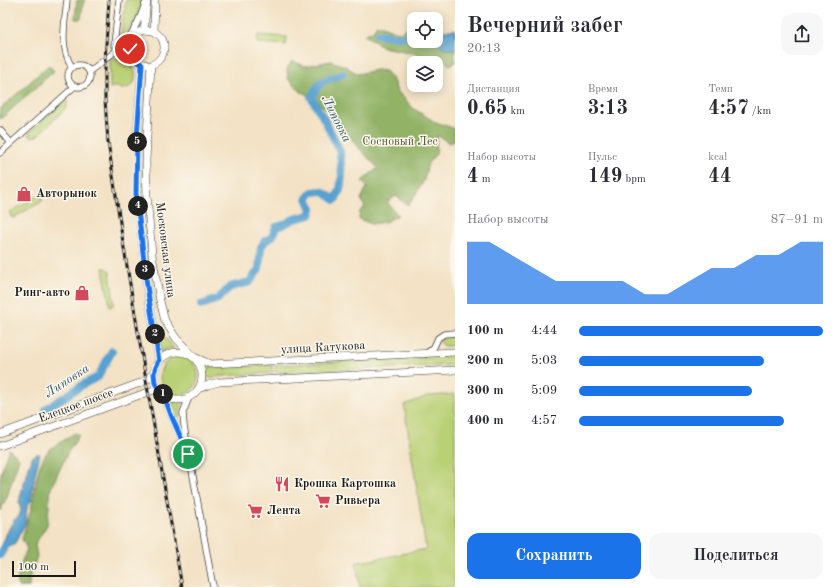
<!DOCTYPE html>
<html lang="ru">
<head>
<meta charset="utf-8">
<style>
	body { margin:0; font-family:"Old Standard TT",serif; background:#f7f7f7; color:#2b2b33; height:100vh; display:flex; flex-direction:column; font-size:15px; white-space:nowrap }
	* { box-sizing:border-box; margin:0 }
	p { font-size:13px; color:#7c7c81 }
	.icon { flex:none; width:22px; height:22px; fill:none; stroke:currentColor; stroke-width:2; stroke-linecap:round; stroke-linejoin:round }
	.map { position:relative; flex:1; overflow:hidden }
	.panel { display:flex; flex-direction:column; background:#fff; width:380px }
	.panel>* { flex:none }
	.controls { position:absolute; left:407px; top:12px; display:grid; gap:8px }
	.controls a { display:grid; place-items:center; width:36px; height:36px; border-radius:8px; background:#fff; box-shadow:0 2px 10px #0003; font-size:20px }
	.scale { position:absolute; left:12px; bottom:10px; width:64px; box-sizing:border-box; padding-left:4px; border:2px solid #1c1c1c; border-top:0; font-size:11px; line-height:14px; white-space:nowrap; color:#1c1c1c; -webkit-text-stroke:3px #fbf7ec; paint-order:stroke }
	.pin { position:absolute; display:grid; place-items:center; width:34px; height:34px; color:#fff; margin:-17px; border:2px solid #fff; border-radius:50%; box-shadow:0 1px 4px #0007 }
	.km { position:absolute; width:20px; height:20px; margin:-10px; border-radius:50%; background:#222; color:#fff; font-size:11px; line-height:20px; text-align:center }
	.round { display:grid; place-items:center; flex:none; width:42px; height:42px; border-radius:12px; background:#f7f7f7 }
	.headline { display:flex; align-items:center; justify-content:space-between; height:68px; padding:0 12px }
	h1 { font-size:22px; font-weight:700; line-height:30px }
	.metrics { display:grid; grid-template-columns:repeat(3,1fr); gap:6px; height:68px; padding:4px 12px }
	.metrics div { display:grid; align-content:center }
	.metrics b { font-size:20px; font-weight:700 }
	.metrics small { font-size:11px; font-weight:400 }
	.metrics p { font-size:11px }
	.chart { height:112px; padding:8px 12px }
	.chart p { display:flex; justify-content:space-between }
	.chart svg { width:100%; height:72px; margin-top:4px; fill:#1a73e8; opacity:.7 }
	.button { display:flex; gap:8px; margin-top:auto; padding:8px 12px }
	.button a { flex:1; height:46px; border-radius:12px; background:#1a73e8; color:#fff; font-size:16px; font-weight:700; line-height:46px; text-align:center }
	.button a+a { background:#f7f7f7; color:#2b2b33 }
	ul { padding:0 12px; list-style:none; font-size:13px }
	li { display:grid; grid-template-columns:64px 48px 1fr; align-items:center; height:30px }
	li i { height:10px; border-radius:5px; background:#1a73e8 }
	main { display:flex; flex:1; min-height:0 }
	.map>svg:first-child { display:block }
	.green { fill:#b9d075; stroke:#6a7648 }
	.forest { fill:#92b266; stroke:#576741 }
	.water { fill:#59a1d0; stroke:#3a5e76 }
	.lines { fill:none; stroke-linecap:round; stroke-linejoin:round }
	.river { stroke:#59a1d0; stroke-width:8 }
	.minor-casing { stroke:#3c3a35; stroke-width:7 }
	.major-casing { stroke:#3c3a35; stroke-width:8 }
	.minor { stroke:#fff; stroke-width:5.5 }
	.major { stroke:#fff; stroke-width:7 }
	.rail-casing { stroke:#1c1c1c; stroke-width:3 }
	.rail { stroke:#fbf7ec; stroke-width:1.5; stroke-dasharray:4.5; stroke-linecap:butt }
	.route-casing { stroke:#fff; stroke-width:8 }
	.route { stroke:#1a73e8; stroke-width:5 }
	.labels { text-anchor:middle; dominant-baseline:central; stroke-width:3; stroke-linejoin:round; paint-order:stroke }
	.park-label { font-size:12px; fill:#535b3b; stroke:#fbf7ec }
	.poi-label { font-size:12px; font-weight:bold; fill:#1c1c1c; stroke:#fbf7ec; text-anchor:start }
	.street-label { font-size:12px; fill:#1c1c1c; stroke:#fbf7ec }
	.water-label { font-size:13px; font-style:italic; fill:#37586d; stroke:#fbf7ec }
</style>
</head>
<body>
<main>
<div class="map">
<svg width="455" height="587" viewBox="0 0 455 587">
	<rect width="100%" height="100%" fill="#fbf7ec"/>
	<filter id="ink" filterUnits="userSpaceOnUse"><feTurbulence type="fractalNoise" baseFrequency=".025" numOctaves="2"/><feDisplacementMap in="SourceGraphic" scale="8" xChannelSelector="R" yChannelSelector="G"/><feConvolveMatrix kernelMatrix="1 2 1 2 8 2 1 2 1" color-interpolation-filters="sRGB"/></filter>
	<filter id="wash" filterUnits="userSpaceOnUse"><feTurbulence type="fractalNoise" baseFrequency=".012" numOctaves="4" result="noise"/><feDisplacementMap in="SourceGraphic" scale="16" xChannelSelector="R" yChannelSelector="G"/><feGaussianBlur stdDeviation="0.9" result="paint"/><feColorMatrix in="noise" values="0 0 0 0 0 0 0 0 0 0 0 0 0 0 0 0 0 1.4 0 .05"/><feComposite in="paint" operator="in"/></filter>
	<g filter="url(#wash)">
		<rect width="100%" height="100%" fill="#f3e2c5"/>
		<path class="green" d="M126 0H142C138 15 132 28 120 38Z
			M258 35 287 37 286 45 257 43Z
			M116 58C128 59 139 69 134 82 133 84 132 85 130 87 127 88 124 89 121 89L119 87H112L110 88V59Z
			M64 101 67 102V107L37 136 33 137 29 136V133Z
			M38 196 41 197 43 200 41 202 13 218 11 217 10 214V212Z
			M103 268C107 267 108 269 110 272L114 303 113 305 110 307Z
			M155 317 162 334 174 348 168 349 161 352Z
			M455 335V346H444L442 345 440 341 443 336Z
			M455 356V365L276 373 275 365Z
			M160 376a19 19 0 1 1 38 0a19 19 0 1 1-38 0Z
			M272 365 273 373 222 376 209 378 206 377 205 368 208 366 217 367Z
			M455 394V587H360L356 563 426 549 404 405 428 396Z
			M172 401H183C182 403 181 405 181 407 179 412 181 417 176 420L174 416Z"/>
		<path class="forest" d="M77 0H85L83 4 81 19H75Z
			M377 24 395 31 401 32 409 26 414 27V41H434L447 49H455V63L449 65 444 59 425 60 414 53 383 47 373 40 364 35 374 30Z
			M292 61 305 66 331 61 345 66 358 74 376 70 386 71 392 78 397 91 414 109 435 122 453 128 455 130V141L449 143 437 135 436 154 428 163 424 180 417 192 408 205 396 196 387 202 398 215 385 222 371 224 359 219 360 211 365 207 361 199 367 187 362 181 378 168 359 148 332 114 311 97 300 91 288 79 287 69Z
			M49 65 54 71 2 118 0 119V109Z
			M75 433 79 435 67 454 51 488 47 525 35 544 37 557 30 575 29 587H18C16 573 22 561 27 549L22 539C25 529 28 519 31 509 36 490 35 466 49 450Z
			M9 449 19 458 7 497 0 511V478L4 462Z"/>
		<path class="water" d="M455 29V49H447L434 42 436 41V35L439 32Z
			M37 454H40L35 474 31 501 27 507 26 521 24 526 15 543 12 545 3 548 2 545 6 535 13 521 19 516 21 511 19 502 24 481 27 476V472L29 469 28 466 31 462 32 457Z"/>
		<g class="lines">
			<path class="river" d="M378 34 399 37 414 34
				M201 305 218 299 230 287 250 282 259 269 261 247 265 241 272 237 276 227 283 225 294 219 310 215 312 209 307 198 312 192 322 191 335 200 340 190 342 176 340 151 324 119 311 97 321 82 343 74
				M46 409 84 384 98 377 112 351
				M0 555 9 540"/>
		</g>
	</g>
	<g filter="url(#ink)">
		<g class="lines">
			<g class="minor-casing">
				<path id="minor" d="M67 0C65 22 59 47 72 67
					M116 50 114 45 119 0
					M116 50 132 56
					M68 76a11 11 0 1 1 22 0a11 11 0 1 1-22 0Z
					M90 71C102 61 118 52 128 38 136 28 141 16 145 4
					M0 130 11 143
					M0 153 75 86
					M426 354 434 347 438 338 444 334 455 333
					M164 396 171 415 185 446
					M189 397 183 413 184 426 213 587"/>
			</g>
			<g class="major-casing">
				<path id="major" d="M144 30 147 0
					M154 31 155 0
					M142 64 137 138V193L147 286 159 361
					M145 64C125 63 127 33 144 30 147 30 151 31 154 31
					M151 65 147 136 146 162 147 196 152 255 160 301 165 321 176 338 194 357 210 364 455 352
					M151 65C162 61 168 48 161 37 159 35 156 33 154 31
					M154 376a24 24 0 1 1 48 0a24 24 0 1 1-48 0Z
					M198 389 208 385 219 382 455 370
					M0 434 140 383 146 380 154 373
					M0 446 148 392 154 390 160 391"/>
			</g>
			<use href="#minor" class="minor"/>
			<use href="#major" class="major"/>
			<g class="rail-casing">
				<path id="rail" d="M109 0 105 59V100L108 142 122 236 146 380 182 587"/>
			</g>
			<use href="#rail" class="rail"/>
		</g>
	</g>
	<g class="lines" filter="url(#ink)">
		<g class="route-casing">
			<path id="route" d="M130 49C132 57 134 61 142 64L137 138 136 193 147 286 159 361 156 367 154 373 155 383 158 388 164 396 171 415 188 454"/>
		</g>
		<use href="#route" class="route"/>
	</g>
	<defs>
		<g id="shop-bare" transform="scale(1.2)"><path d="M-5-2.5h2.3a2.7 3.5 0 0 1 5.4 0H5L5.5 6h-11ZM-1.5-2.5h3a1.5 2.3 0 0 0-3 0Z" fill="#d1495b" stroke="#fbf7ec" stroke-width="2.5" paint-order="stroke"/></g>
		<g id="restaurant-bare" transform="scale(1.2)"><path d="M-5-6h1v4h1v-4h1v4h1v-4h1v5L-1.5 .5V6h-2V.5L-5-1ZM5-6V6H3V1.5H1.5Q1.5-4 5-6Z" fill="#d1495b" stroke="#fbf7ec" stroke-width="2.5" paint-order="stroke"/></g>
		<g id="supermarket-bare" transform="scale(1.2)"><path d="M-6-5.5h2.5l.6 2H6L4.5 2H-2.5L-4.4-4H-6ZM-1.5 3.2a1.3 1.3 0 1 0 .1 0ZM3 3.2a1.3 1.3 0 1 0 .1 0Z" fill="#d1495b" stroke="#fbf7ec" stroke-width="2.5" paint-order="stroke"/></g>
	</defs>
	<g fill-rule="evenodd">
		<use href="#shop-bare" x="24" y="194"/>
		<use href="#shop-bare" x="82" y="293"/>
		<use href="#restaurant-bare" x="282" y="484"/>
		<use href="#supermarket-bare" x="323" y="501"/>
		<use href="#supermarket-bare" x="255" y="511"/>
	</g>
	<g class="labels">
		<g class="park-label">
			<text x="400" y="142">Сосновый Лес</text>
		</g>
		<g class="poi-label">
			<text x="36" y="194">Авторынок</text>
			<text x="70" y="293" text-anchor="end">Ринг-авто</text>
			<text x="294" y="484">Крошка Картошка</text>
			<text x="335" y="501">Ривьера</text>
			<text x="267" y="511">Лента</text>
		</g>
		<g class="street-label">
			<text transform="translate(165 250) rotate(83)">Московская улица</text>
			<text transform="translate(323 348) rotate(-3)">улица Катукова</text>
			<text transform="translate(76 406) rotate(-20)">Елецкое шоссе</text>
		</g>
		<g class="water-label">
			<text transform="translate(336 119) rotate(63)">Липовка</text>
			<text transform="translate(67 381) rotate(-33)">Липовка</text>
		</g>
	</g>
</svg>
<div class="controls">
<a><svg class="icon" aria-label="locate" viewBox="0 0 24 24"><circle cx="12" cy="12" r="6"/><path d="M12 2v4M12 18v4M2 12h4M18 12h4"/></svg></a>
<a><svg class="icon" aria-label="layers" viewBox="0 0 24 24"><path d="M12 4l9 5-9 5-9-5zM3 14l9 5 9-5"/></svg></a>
</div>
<div class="scale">100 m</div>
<div class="pin" style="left:188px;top:454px;background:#1e9e55"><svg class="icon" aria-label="arrive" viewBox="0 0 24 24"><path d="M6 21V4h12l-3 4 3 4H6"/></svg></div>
<div class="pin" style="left:130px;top:49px;background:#d93025"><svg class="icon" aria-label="check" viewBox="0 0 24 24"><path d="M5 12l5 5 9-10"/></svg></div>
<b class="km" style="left:163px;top:394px">1</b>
<b class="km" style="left:155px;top:334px">2</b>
<b class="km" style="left:145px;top:270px">3</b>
<b class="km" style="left:138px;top:206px">4</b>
<b class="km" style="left:137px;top:142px">5</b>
</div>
<section class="panel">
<div class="headline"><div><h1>Вечерний забег</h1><p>20:13</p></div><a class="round"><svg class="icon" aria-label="share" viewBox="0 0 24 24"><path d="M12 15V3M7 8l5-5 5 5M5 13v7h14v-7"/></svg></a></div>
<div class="metrics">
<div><p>Дистанция</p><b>0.65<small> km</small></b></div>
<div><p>Время</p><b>3:13</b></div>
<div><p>Темп</p><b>4:57<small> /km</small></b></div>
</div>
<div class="metrics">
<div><p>Набор высоты</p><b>4<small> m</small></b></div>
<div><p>Пульс</p><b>149<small> bpm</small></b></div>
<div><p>kcal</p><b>44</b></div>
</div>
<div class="chart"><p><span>Набор высоты</span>87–91 m</p>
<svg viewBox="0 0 160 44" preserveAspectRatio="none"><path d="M0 44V6L10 6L20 14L30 22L40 30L50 30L60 30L70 30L80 38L90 38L100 30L110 22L120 22L130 14L140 14L150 6L160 6V44z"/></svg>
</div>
<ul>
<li><b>100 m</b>4:44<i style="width:100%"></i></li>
<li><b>200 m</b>5:03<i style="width:76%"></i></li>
<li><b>300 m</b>5:09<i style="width:71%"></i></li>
<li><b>400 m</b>4:57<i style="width:84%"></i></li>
</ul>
<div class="button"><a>Сохранить</a><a>Поделиться</a></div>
</section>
</main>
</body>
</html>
